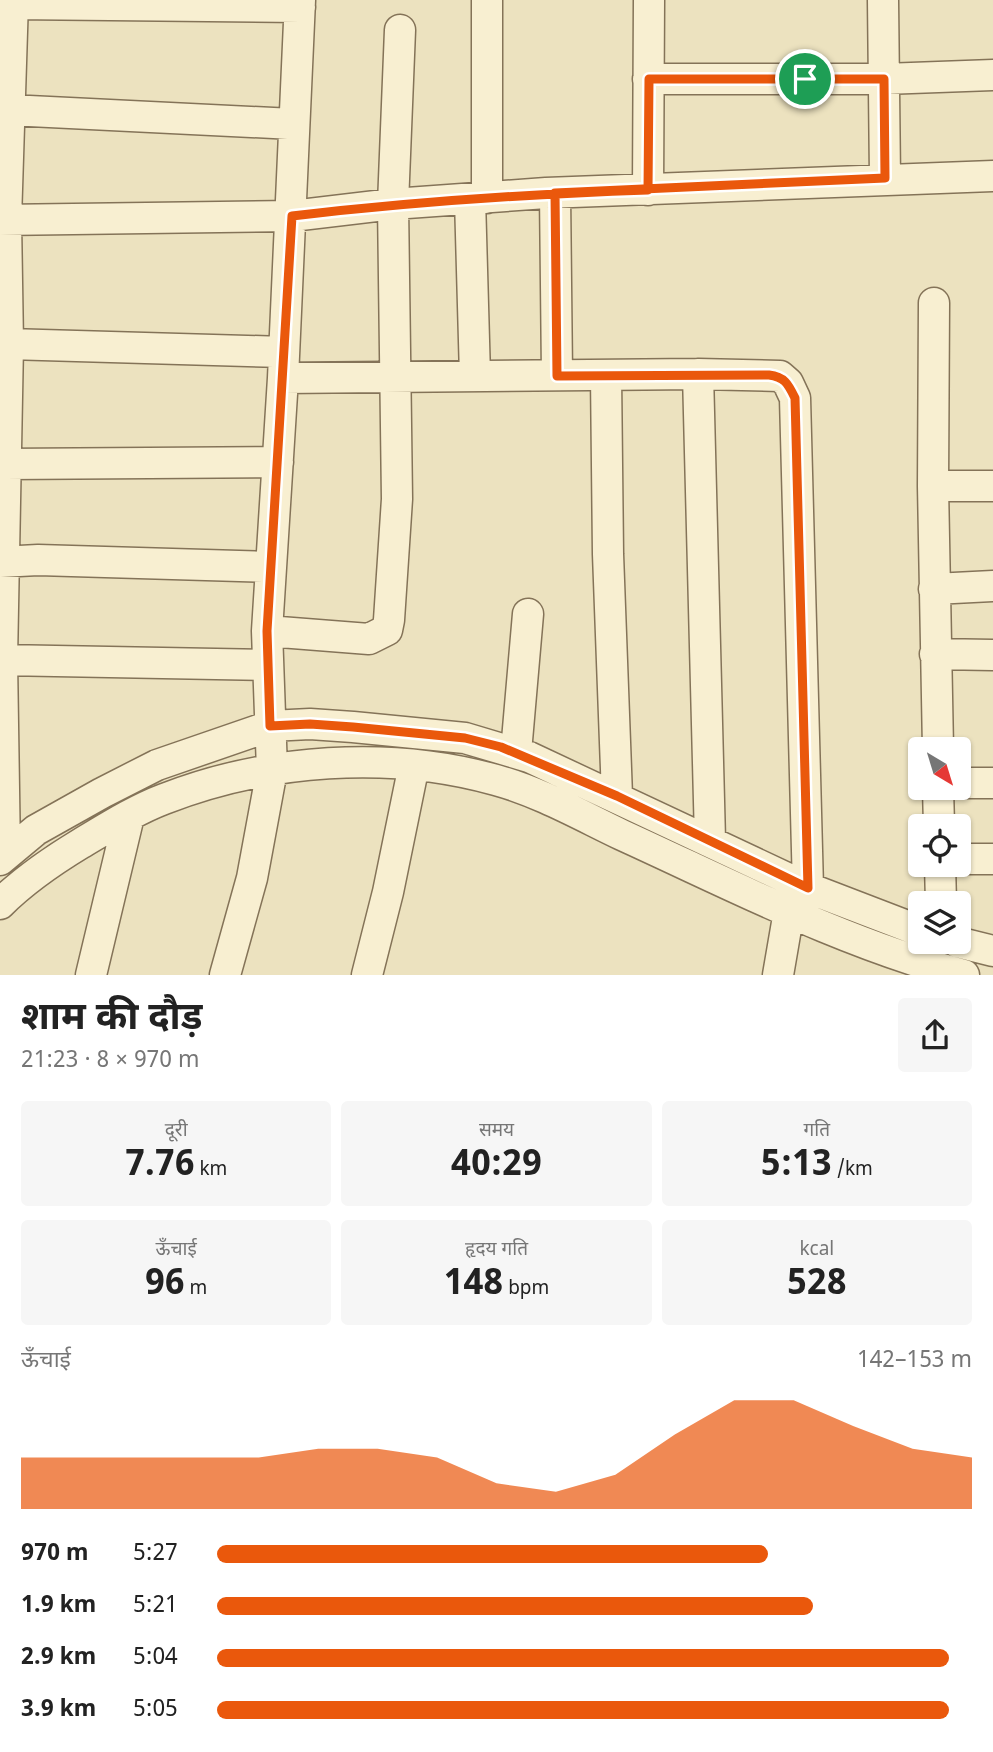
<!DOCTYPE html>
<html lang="hi">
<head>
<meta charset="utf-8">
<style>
	body { margin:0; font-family:Georgia,"Noto Sans Devanagari",serif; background:#f6f6f6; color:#222; height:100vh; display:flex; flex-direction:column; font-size:26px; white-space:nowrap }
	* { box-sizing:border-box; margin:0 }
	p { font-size:23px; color:#767676 }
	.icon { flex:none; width:38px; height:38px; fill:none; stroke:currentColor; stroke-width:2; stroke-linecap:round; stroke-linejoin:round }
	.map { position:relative; height:975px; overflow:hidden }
	.panel { display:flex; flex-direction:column; background:#fff; flex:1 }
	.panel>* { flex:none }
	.needle { width:46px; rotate:142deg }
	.controls { position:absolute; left:908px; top:737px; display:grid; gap:14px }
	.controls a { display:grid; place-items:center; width:63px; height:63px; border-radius:7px; background:#fff; box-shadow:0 2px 5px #0004; font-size:35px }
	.pin { position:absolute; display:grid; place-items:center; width:60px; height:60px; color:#fff; margin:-30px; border:4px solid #fff; border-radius:50%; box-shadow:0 2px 7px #0007 }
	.round { display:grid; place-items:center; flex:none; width:74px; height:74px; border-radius:7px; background:#f6f6f6 }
	.overview { display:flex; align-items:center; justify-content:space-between; height:119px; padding:0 21px }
	h1 { font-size:38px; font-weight:700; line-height:52px }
	.figures { display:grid; grid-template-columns:repeat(3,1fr); gap:10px; height:119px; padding:7px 21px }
	.figures div { display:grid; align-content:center; border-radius:7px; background:#f6f6f6; text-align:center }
	.figures b { font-size:35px; font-weight:700 }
	.figures small { font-size:19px; font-weight:400 }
	.figures p { font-size:19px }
	.chart { height:196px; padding:14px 21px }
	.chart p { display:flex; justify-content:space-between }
	.chart svg { width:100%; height:126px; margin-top:7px; fill:#ea580c; opacity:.7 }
	ul { padding:0 21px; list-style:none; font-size:23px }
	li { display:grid; grid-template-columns:112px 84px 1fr; align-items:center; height:52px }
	li i { height:18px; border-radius:9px; background:#ea580c }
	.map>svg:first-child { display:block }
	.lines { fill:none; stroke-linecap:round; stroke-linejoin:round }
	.minor-casing { stroke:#847358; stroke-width:33 }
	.minor { stroke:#f8efd1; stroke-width:30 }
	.route-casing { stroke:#fff; stroke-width:14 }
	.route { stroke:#ea580c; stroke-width:9 }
</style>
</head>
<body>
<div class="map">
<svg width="993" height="975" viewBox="0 0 993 975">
	<rect width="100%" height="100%" fill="#ece2bf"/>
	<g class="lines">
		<g class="minor-casing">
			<path id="minor" d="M883 0 885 178
				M13 4 300 7
				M648 79H884L993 75
				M9 110 293 124
				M648 190 649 0
				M555 193 557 375
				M487 198V0
				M470 199 475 376
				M0 220 292 216 393 204 546 193 993 176
				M934 303 933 486 938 749
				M8 344 284 352
				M698 374 710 840
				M606 375 608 554 617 796
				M283 378 698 374 780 376 788 383 795 398 808 888
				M5 464 278 462
				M933 486H993
				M0 562 38 560 271 567
				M934 589 993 586
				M267 631 369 639 387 630 389 620 397 499 393 204 400 30
				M935 654 993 655
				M2 660 268 665
				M516 752 528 614
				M959 783H993
				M938 788 939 826
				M5 854 2 660 8 344 6 220 13 0
				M959 859H993
				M0 860 36 830 102 793 157 765 270 726 310 724 353 727 465 738 529 757 808 888 920 931
				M940 864 941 903
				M0 904C24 880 52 861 80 844 107 828 135 810 164 799 267 759 389 750 496 780 540 792 582 816 622 835 734 886 845 944 964 975
				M957 942 993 951
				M91 975 129 816
				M225 975 252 878 272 770 267 631 283 378 300 0
				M367 975 388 892 414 765
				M778 975 789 911"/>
		</g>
		<use href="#minor" class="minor"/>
	</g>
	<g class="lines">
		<g class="route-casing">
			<path id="route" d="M805 79H649L648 190C529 194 410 202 292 216L267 631 270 726 310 724 353 727 465 738 501 747 617 796 808 888 795 398C788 384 785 377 769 375L557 376 555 193 885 178 884 79H805"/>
		</g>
		<use href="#route" class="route"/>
	</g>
</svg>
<div class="controls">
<a><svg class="needle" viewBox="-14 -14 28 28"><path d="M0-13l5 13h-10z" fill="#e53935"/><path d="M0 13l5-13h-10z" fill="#767676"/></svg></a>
<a><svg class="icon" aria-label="locate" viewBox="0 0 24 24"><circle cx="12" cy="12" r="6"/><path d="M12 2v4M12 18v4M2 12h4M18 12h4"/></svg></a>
<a><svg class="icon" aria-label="layers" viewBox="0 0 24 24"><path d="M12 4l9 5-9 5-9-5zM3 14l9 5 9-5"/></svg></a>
</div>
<div class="pin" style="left:805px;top:79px;background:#1e9e55"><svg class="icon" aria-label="arrive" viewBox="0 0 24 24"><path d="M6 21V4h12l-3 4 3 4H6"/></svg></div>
</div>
<section class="panel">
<div class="overview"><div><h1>शाम की दौड़</h1><p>21:23 · 8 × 970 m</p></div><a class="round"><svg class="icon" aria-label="share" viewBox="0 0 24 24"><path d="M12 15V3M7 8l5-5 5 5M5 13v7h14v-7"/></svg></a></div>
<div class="figures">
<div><p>दूरी</p><b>7.76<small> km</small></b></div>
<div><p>समय</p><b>40:29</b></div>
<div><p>गति</p><b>5:13<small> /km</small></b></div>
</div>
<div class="figures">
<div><p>ऊँचाई</p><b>96<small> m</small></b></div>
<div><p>हृदय गति</p><b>148<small> bpm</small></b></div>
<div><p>kcal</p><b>528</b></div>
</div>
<div class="chart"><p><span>ऊँचाई</span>142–153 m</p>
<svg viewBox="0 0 160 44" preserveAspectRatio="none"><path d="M0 44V26L10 26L20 26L30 26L40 26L50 23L60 23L70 26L80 35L90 38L100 32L110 18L120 6L130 6L140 15L150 23L160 26V44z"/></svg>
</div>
<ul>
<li><b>970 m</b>5:27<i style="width:73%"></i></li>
<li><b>1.9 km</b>5:21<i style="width:79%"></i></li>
<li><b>2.9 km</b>5:04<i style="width:97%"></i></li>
<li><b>3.9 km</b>5:05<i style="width:97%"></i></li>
</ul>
</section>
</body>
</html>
